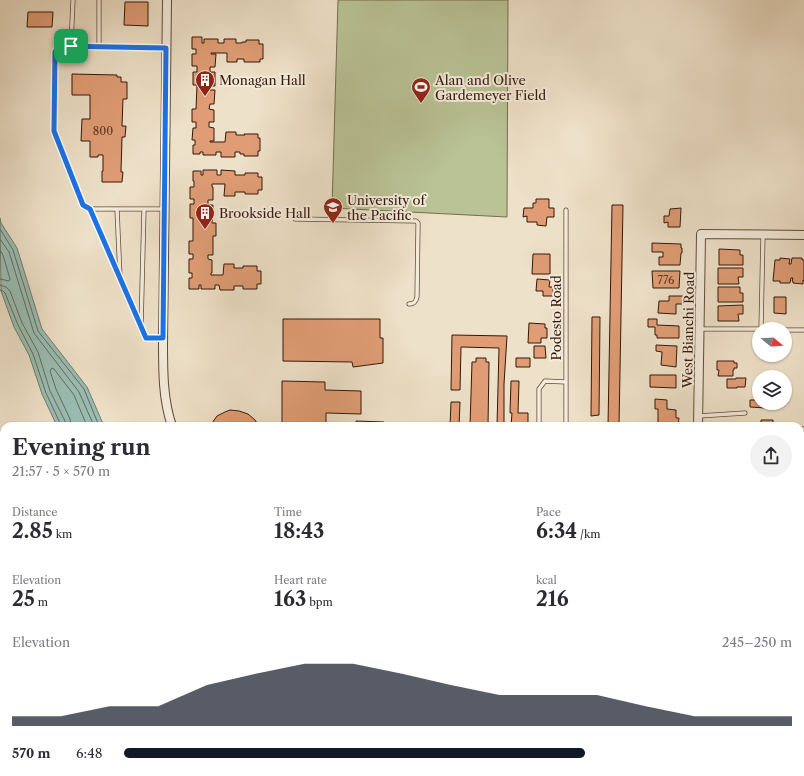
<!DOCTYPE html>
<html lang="en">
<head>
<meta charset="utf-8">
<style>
	body { margin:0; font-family:"Libre Caslon Text",serif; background:#f2f2f3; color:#2b2b33; height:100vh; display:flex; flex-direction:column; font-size:15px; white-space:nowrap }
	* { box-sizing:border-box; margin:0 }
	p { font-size:13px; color:#7c7c81 }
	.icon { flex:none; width:22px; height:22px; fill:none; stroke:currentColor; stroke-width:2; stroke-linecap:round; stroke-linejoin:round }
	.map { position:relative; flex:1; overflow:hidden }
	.details { position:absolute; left:0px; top:422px; width:804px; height:354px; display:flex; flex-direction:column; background:#fff; border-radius:12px 12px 0 0; box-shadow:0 1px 3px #0004 }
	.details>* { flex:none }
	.needle { width:26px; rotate:108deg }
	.controls { position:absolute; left:752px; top:322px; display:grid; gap:8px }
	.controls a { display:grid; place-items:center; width:40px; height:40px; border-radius:50%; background:#fff; box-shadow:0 1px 3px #0004; font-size:20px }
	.pin { position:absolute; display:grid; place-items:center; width:34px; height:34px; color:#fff; margin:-17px; border-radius:8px; box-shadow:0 2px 6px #0006 }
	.round { display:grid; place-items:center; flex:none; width:42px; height:42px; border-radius:21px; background:#f2f2f3 }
	.headline { display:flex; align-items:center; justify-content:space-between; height:68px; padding:0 12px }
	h1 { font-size:22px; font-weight:700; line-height:30px }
	.figures { display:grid; grid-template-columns:repeat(3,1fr); gap:6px; height:68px; padding:4px 12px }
	.figures div { display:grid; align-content:center }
	.figures b { font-size:20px; font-weight:700 }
	.figures small { font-size:11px; font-weight:400 }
	.figures p { font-size:11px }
	.chart { height:112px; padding:8px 12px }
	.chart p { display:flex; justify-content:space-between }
	.chart svg { width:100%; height:72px; margin-top:4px; fill:#111827; opacity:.7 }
	ul { padding:0 12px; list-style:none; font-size:13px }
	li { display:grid; grid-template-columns:64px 48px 1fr; align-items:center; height:30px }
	li i { height:10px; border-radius:5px; background:#111827 }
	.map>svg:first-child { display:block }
	.green { fill:#b9c396; stroke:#766d50 }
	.water { fill:#99beb4; stroke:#717b70 }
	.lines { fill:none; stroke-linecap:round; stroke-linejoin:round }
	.shore { stroke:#666a5f; stroke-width:1 }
	.river { stroke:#99beb4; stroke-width:15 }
	.building { fill:#e09d75; stroke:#34170a }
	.service-casing { stroke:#624a3a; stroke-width:5 }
	.minor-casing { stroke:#624a3a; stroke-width:8 }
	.tertiary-casing { stroke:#624a3a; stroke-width:10 }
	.secondary-casing { stroke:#34170a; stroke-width:10 }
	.service { stroke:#f4ecdc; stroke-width:3.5 }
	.minor { stroke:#f4ecdc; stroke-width:7 }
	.tertiary { stroke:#f4ecdc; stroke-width:8 }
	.secondary { stroke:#f4ecdc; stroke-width:9 }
	.route-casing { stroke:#fff; stroke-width:8 }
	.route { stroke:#1a73e8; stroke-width:5 }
	.labels { text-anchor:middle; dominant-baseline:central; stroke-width:4; stroke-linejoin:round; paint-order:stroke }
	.number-label { font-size:11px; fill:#5f3825 }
	.poi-label { font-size:13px; fill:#34170a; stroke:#f4ecdc; text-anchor:start }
	.street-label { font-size:13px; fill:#34170a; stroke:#f4ecdc }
</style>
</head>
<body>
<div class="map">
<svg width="804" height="776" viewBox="0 0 804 776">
	<rect width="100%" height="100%" fill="#eee1c9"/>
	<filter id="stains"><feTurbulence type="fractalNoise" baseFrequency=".005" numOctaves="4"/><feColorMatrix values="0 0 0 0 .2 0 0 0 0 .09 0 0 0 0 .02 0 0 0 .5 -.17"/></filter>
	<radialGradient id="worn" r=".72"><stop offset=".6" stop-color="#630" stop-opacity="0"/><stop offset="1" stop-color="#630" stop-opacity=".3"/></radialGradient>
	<path class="green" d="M338 0H508L507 217 332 208Z"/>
	<path class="water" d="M0 218 1 223 17 248 42 329 87 387 104 426H57L42 394 29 355 14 327 1 291Z"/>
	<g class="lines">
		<path class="shore" d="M0 229 13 250 38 331 84 389 99 426
			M0 239 9 252 34 333 79 392 94 426
			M0 250 3 255 10 279 9 281 0 279
			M0 285 6 287 10 291 22 323 38 352 50 391 65 421V426
			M0 290 3 291 5 293 18 325 33 354 46 393 60 423V426
			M71 426 70 419 56 389 50 371 52 368 54 369 74 395 87 426"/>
		<path class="river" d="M257 772 260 776"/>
	</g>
	<path class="building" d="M125 2H148V26L124 25Z
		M28 12H53L52 27H27Z
		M192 37H202V43H204V39H218V43H224V39H236V43H242V42H246V40H259V44H263V59H260V62H244V59H237V62H227V53H211V54H216L215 67H210V72H215V86H210V90H215L214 104H210L209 109 214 110V122H209V127L214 128V141H210V142H225L226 132H236V135H245L244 134H258V138H260V151H258V156H244V154H240V152H235V157H221V152H216V155H203V152H200V154H193V145H195V140H192L193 128H196V122H192V109H196L197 85H193V72H197V66H192V54H196V49H192Z
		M72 74 117 75V77H121V82H127V99H123L122 126H126L125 137H122L121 172H123L122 182H102V171H103V155H98V157H90V141H81L82 119H90V95H72Z
		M203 170H217V175H221V170L235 171V175H245V173H258V177H262V190H258V194H245V192H235V196H224L225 184H212V187H213V200H208V205H213L212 223H216V236H213V255H208V259L212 260V273H211V275H223L224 264H234V268H243V266H257V271H261V284H257V289H243V286H234V290H220L219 285H215V289H201V285H199V289H189V278H192V273H189V259H193V254H189V241H193V218H190V204H194V199H190V187H194V181H193V171H201V175H203Z
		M536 199H549V208H554V217H547L546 226 537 225V222H527V216L523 217 524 208H533V203H536Z
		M612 205H623L619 426H608Z
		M681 208 680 227H668V222L664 223V216H669L670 209Z
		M652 243 681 244V248H682V253H681L680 265H659V257H663V252H652Z
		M719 249 740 250V255H743V265H719Z
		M533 254H550V274H532Z
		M780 258 790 259 789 264H791L792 258H802V260H804V281L803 280V284L793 283V281H792L793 278H791L790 283H780V281H773L775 260H780Z
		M718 268H743V277H738L739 284H718Z
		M652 271H680L679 288H653Z
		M537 279 550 280 549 287H553V296H543V291H536Z
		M718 287H740V293H743V302H718Z
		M669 296H683L682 304H676V314L658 313 659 301H669Z
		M774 297H786V314L774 313Z
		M743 305V314H738L739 321H718V306Z
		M592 317H600L599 415 591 416Z
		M283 319H380V338H383V363L353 367 352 362 283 361Z
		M648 319H657V325L679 326V338H657V335H655V327H648Z
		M529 323 545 324V328H547V338H541V343H528Z
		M452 335 507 336 504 384V426H497L499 348 461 347 460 390H451Z
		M656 345 677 346 676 367 661 365 662 352 656 351Z
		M534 346H545L546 358H534Z
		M476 358H486V362H489L488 426H470L472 362H476Z
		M516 358H530V367H516Z
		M717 361H734V363H737V368H734V370H733V376H718L719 370H717Z
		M650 375H676V388L650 387Z
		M736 378H746L745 387H737V388H727V379H736Z
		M282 381 325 382V390L361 391V414L326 413V426H282Z
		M511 381H519L518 413H528V426H511L512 413H510Z
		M655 399 667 400V409L676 410V418H679L678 426H658V409H655Z
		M750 400H759V403H766V408L750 407Z
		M451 402H460L459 426H450Z
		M230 410 239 411 248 414 255 420 259 426H210L217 416 225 412Z
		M761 420H773V426H761Z
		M356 421 384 422 383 426H356Z
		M734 423H742V426H719H733Z
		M800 443H804V482H800Z
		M0 449 4 458V481L0 471Z
		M800 504H801V512H802L801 547H800Z
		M0 526H4V542H0Z
		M4 550V566H0V551Z
		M0 639H4V675L0 676Z
		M65 772H97L94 776H89L85 773 83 776H70Z
		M380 772H389L385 776H383Z
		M424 772H439L434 776H428Z
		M581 772H594L591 773V775H598V772H608V776H584V772Z
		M656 772H673V776L656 775Z
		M715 772H735L734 776H714Z
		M757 772H774V776H757Z
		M497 774H505V776H497Z
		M511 774H520V776H512Z"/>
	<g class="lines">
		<g class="service-casing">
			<path id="service" d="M99 0V47
				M71 46 73 0
				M90 209 119 276
				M117 209 120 277 140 325
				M144 209 141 327 146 338H162
				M164 209H90L83 205 54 131 55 52 58 47 166 48
				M295 219 416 221 418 223V226L417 297C416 302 414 304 409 304
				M700 329H759
				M761 329 763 235
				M785 330H804
				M699 416 745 413
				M539 426V389L545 381 566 382
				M566 426V210
				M800 429H804
				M800 556H804
				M0 692 4 691
				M0 703 4 712
				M474 776 478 772"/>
		</g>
		<g class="minor-casing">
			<path id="minor" d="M800 621H804
				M368 772 372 776
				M543 772 546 776
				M628 776 629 772
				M794 776V772"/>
		</g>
		<g class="tertiary-casing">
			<path id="tertiary" d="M167 0 163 344C163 372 163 400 172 426
				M698 426 701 234 804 235
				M0 601 4 600
				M0 619H4
				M695 776V772"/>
		</g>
		<g class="secondary-casing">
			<path id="secondary" d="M800 581H804
				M800 600H804"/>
		</g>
		<use href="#service" class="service"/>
		<use href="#minor" class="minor"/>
		<use href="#tertiary" class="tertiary"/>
		<use href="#secondary" class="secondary"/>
	</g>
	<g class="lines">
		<g class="route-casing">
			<path id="route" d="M60 46 166 48 163 338H146L90 209 83 205 54 131 55 52 58 47Z"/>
		</g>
		<use href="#route" class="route"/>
	</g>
	<defs>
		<g id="building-pin" transform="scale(1)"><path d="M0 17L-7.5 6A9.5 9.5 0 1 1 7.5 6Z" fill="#8f2418" stroke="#f4ecdc"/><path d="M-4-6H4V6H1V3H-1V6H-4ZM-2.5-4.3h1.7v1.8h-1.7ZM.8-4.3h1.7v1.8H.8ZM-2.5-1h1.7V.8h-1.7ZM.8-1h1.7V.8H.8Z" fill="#fff"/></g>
		<g id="stadium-pin" transform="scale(1)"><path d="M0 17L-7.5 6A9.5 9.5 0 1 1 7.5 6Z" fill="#8f2418" stroke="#f4ecdc"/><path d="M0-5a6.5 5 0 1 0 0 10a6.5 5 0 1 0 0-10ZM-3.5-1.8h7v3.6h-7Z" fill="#fff"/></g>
		<g id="university-pin" transform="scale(1)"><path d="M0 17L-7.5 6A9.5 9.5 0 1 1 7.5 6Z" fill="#8f2418" stroke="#f4ecdc"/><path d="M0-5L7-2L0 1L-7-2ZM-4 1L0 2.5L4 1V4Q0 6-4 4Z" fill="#fff"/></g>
	</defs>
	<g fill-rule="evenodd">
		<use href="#building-pin" x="205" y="80"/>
		<use href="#stadium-pin" x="421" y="87"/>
		<use href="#university-pin" x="333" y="207"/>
		<use href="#building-pin" x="205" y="213"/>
	</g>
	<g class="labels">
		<g class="number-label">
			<text x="103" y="131">800</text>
			<text x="666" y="280">776</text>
		</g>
		<g class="poi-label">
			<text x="219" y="80">Monagan Hall</text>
			<text x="435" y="80">Alan and Olive<tspan x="435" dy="15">Gardemeyer Field</tspan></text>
			<text x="347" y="200">University of<tspan x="347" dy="15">the Pacific</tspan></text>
			<text x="219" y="213">Brookside Hall</text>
		</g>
		<g class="street-label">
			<text transform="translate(556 318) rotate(-90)">Podesto Road</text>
			<text transform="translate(688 330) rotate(-89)">West Bianchi Road</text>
		</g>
	</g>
	<rect width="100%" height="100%" filter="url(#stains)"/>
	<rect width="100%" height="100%" fill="url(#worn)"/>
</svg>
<div class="controls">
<a><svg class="needle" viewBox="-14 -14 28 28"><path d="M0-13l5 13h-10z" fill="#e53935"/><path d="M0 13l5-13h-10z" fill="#7c7c81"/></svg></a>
<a><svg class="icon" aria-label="layers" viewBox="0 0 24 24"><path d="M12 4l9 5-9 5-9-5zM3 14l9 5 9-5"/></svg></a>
</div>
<div class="pin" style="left:71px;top:46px;background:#1e9e55"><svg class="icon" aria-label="arrive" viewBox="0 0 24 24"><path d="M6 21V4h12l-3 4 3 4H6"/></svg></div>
<section class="details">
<div class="headline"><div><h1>Evening run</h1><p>21:57 · 5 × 570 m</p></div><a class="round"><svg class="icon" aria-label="share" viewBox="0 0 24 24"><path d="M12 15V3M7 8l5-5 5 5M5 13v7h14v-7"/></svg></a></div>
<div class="figures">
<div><p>Distance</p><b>2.85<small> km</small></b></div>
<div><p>Time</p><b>18:43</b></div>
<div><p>Pace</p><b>6:34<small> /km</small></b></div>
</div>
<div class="figures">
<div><p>Elevation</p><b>25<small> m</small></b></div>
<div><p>Heart rate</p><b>163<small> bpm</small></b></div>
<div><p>kcal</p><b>216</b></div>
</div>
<div class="chart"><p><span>Elevation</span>245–250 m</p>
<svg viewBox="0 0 160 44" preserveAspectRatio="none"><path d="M0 44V38L10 38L20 32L30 32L40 19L50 12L60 6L70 6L80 12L90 19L100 25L110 25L120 25L130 32L140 38L150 38L160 38V44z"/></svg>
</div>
<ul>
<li><b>570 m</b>6:48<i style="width:69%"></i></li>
</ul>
</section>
</div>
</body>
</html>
